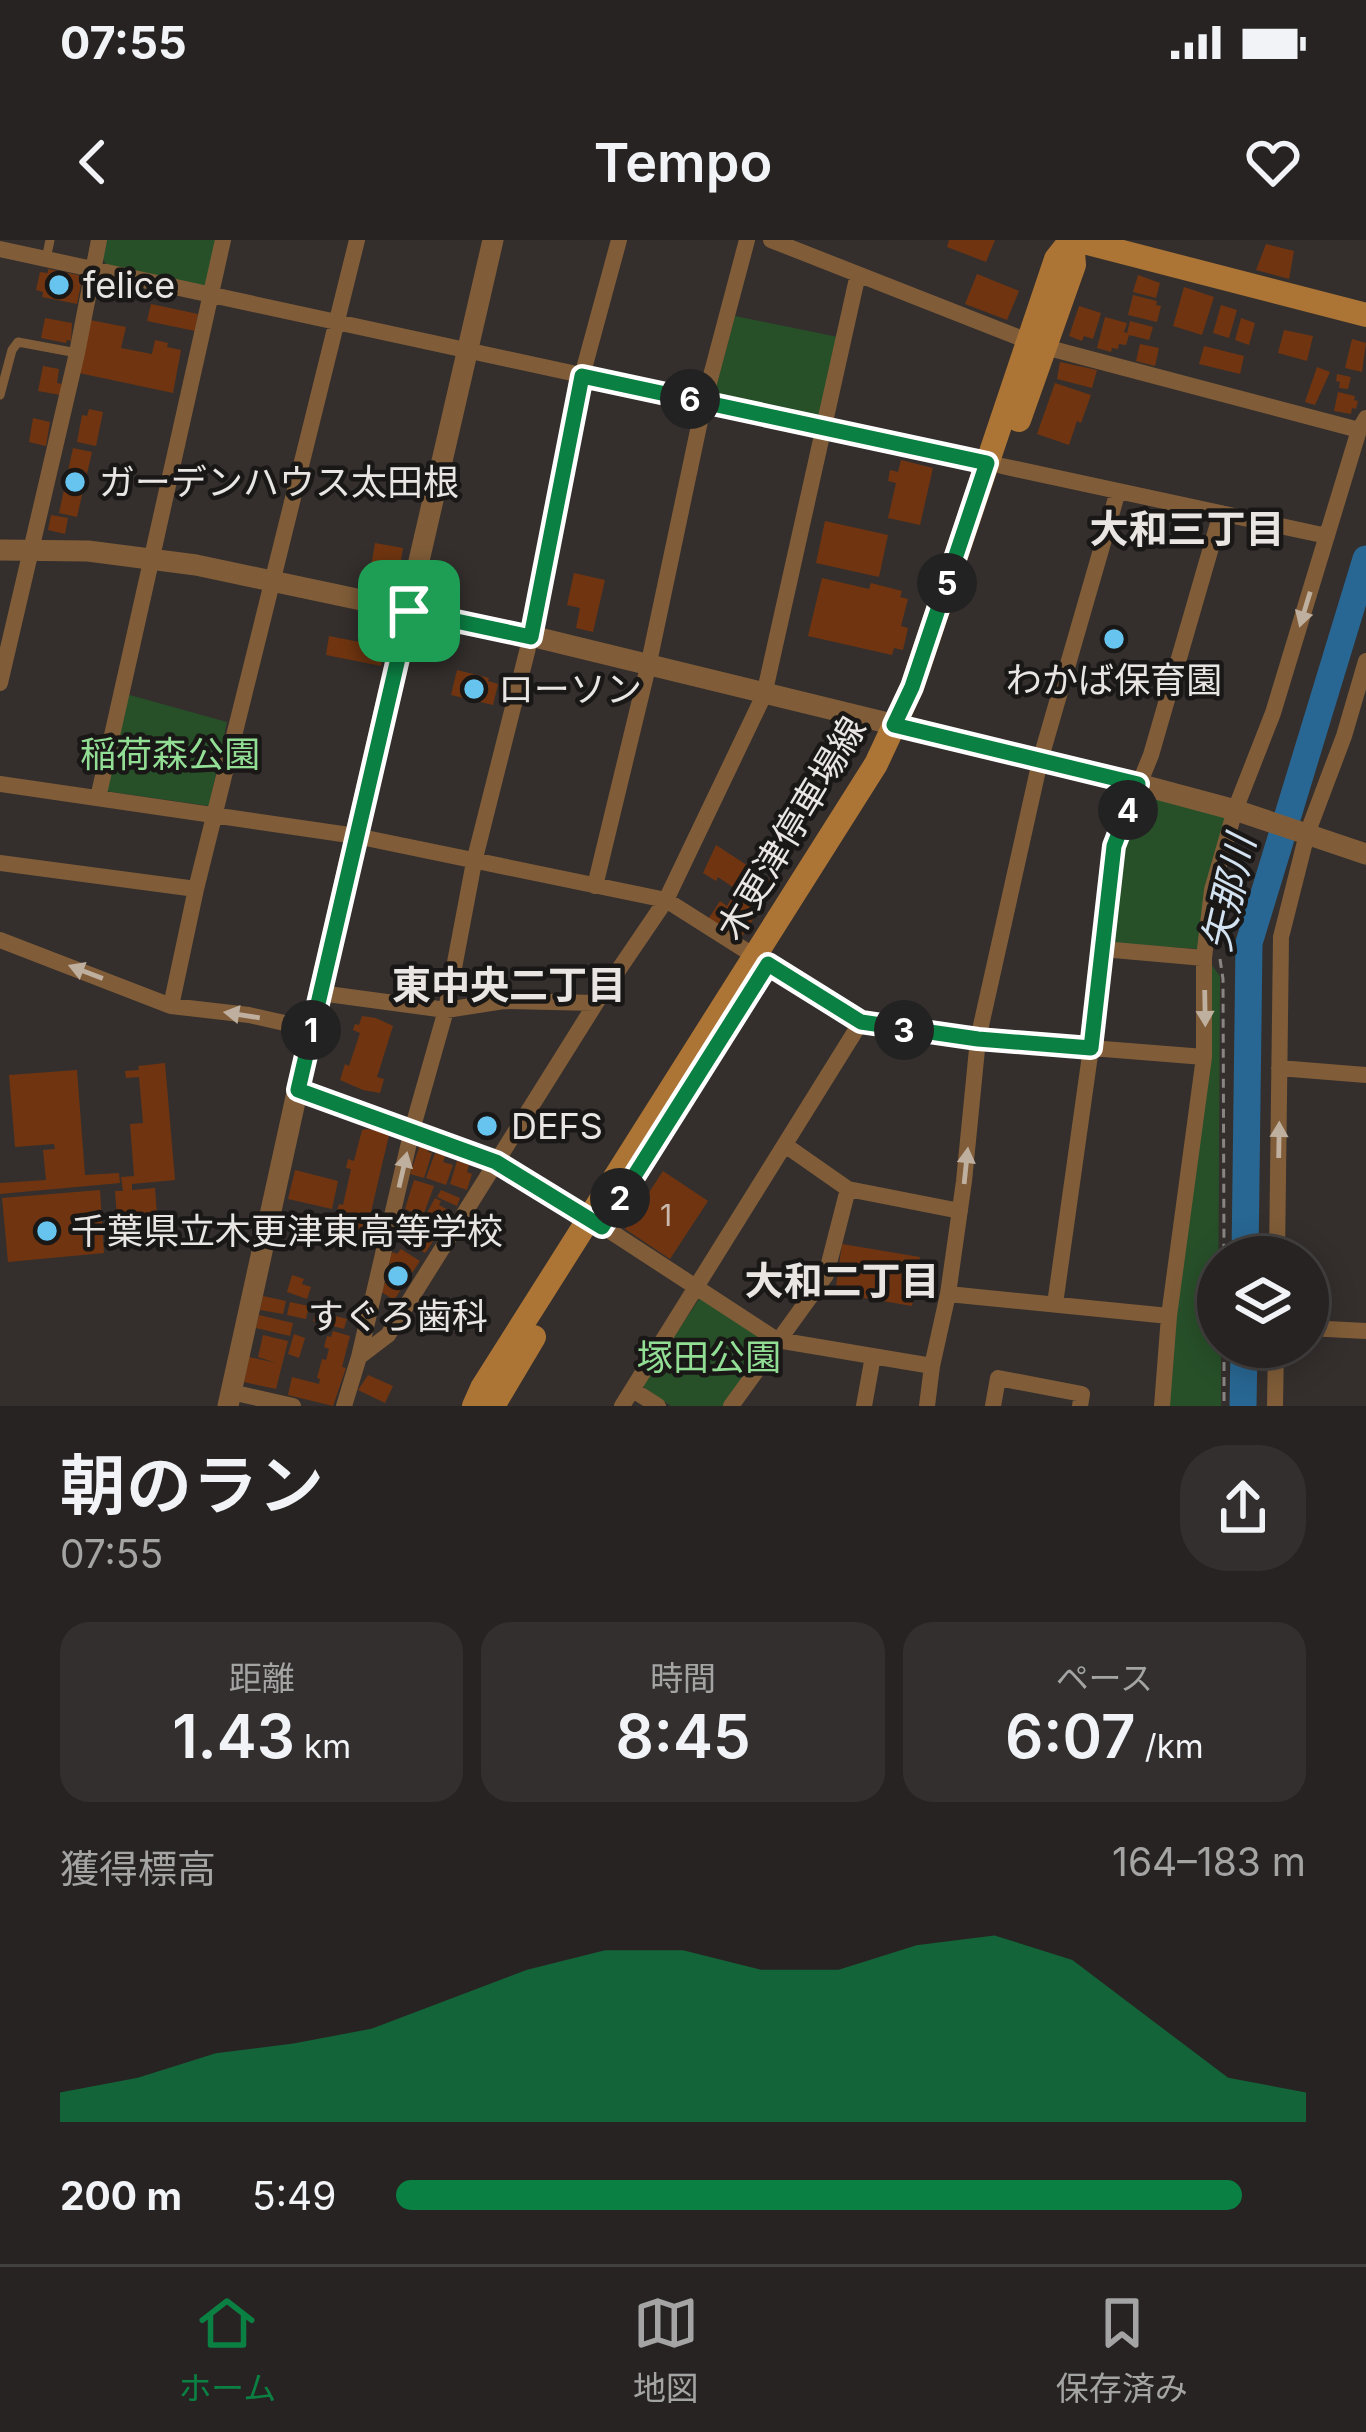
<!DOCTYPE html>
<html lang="ja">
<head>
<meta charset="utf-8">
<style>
	body { margin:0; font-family:Inter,"Noto Sans JP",sans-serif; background:#332f2f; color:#f1f3f6; height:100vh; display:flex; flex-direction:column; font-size:45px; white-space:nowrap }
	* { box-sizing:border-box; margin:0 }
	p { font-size:39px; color:#a4a4a5 }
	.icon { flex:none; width:66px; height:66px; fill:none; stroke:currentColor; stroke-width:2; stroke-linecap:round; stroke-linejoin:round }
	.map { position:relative; height:1166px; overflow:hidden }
	.panel { display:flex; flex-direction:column; background:#272322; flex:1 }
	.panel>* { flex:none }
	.buttons { position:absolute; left:1197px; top:996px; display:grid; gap:24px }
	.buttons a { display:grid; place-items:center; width:132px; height:132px; border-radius:50%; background:#272322; box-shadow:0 6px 30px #0003,0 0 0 3px #434040; font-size:60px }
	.pin { position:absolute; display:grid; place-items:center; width:102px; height:102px; color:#fff; margin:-51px; border-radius:24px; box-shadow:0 6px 18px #0006 }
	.km { position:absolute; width:60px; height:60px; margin:-30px; border-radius:50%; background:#222; color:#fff; font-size:33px; line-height:60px; text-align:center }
	.round { display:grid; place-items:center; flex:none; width:126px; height:126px; border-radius:48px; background:#332f2f }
	.headline { display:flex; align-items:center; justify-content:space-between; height:204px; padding:0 60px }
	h1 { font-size:66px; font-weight:600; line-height:90px }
	.stats { display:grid; grid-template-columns:repeat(3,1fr); gap:18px; height:204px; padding:12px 60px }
	.stats div { display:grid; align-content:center; border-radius:30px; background:#332f2f; text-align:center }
	.stats b { font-size:60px; font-weight:600 }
	.stats small { font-size:33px; font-weight:400 }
	.stats p { font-size:33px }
	.chart { height:336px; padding:24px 60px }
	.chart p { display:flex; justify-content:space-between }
	.chart svg { width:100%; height:216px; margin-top:12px; fill:#0b8043; opacity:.7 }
	ul { padding:0 60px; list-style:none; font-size:39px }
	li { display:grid; grid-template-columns:192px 144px 1fr; align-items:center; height:90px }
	li i { height:30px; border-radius:15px; background:#0b8043 }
	.status { display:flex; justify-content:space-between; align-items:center; height:84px; padding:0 60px; background:#272322; direction:ltr }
	.status svg { height:33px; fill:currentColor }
	header { display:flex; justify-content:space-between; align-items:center; height:156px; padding:0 60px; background:#272322; font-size:54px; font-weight:600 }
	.tab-bar { display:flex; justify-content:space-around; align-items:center; height:168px; border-top:3px solid #434040; background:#272322; font-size:33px; color:#a4a4a5 }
	.tab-bar a { display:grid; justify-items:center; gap:6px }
	.tab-bar .current { color:#0b8043 }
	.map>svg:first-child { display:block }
	.green { fill:#275029 }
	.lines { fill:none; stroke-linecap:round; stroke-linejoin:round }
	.river { stroke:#286793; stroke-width:27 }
	.building { fill:#703510 }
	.path { stroke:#898583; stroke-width:3; stroke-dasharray:9 6; stroke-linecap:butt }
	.service { stroke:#805d38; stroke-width:9 }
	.minor { stroke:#805d38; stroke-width:16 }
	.tertiary { stroke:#805d38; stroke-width:21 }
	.secondary { stroke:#ac7535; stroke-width:24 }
	.oneway { fill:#beaf9f }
	.route-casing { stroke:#fff; stroke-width:24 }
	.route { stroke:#0b8043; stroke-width:15 }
	.poi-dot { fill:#66c4ef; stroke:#1a1817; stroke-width:4.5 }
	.labels { text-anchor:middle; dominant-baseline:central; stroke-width:9; stroke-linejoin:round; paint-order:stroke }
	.number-label { font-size:30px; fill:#cab9ae }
	.poi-label { font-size:36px; fill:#e8e5e3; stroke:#1a1817; text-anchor:start }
	.park-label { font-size:36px; fill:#92de95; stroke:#1a1817 }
	.street-label { font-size:36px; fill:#e8e5e3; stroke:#1a1817 }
	.neighbourhood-label { font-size:39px; font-weight:bold; fill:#e8e5e3; stroke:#1a1817 }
	.water-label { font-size:39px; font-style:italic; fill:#d2e2f0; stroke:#1a1817 }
</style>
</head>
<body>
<div class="status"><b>07:55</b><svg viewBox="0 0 49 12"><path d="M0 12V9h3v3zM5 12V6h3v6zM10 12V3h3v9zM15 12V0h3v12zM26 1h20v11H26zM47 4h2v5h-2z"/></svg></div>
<header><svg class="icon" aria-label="back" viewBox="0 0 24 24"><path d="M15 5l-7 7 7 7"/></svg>Tempo<svg class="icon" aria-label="heart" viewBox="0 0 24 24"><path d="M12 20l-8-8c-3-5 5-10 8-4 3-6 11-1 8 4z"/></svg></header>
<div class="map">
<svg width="1366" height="1166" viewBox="0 0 1366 1166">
	<rect width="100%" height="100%" fill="#342f2d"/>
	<path class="green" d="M107 0H216L206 44 202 47 107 26 103 19Z
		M735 76 838 97 822 183 713 158Z
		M126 454 227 482 209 566 105 551Z
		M1144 552 1225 577 1199 709 1111 703 1123 608Z
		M1207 719 1220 736 1218 1107H1221V1166H1166Z
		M701 1056 773 1101 724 1166H671L642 1146Z"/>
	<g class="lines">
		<path class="river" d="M1245 1017 1249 703 1366 319
			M1243 1166 1244 1107"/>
	</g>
	<path class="building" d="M949 0H995L986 22 947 7Z
		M1266 4 1294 11 1289 39 1256 30Z
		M48 29 78 35 82 40 77 64 42 57 43 52 36 50 40 32 48 33Z
		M977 34 1019 51 1007 80 965 64Z
		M1138 35 1160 43 1156 58 1133 52Z
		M1184 47 1214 57 1202 95 1173 86Z
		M1133 55 1157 61 1156 65 1161 66 1157 82 1128 75Z
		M151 64 198 74 195 91 147 81Z
		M1221 65 1237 70 1229 98 1213 93Z
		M1079 66 1101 73 1093 99 1084 96 1082 101 1069 96Z
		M1105 77 1127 83 1124 92 1127 93 1130 81 1153 87 1149 100 1129 95 1126 105 1119 104 1118 109 1112 108 1111 112 1097 108Z
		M45 78 72 83 71 101 67 100 66 103 41 98Z
		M1241 78 1255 83 1249 105 1235 100Z
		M90 80 126 87 121 108 152 114 155 100 168 103 167 107 181 110 173 153 79 133Z
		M1284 90 1313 96 1307 121 1278 113Z
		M1352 99 1366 103 1362 132 1345 128Z
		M1140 104 1159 108 1155 126 1136 121Z
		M1204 106 1244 116 1240 134 1199 124Z
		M1060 122 1097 130 1092 148 1057 139Z
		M43 126 59 129 57 143 62 144 60 155 38 151Z
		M1317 127 1330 132 1315 165 1305 162Z
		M1337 134 1351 137 1348 149 1339 148 1340 142 1336 141Z
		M1055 143 1091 155 1081 183 1077 181 1069 205 1037 194Z
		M1338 152 1355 156 1354 160 1358 161 1356 169 1352 168 1351 174 1334 171Z
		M89 169 103 172 96 206 77 202 82 175 87 176Z
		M33 178 50 182 46 206 29 202Z
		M73 208 92 212 77 277 59 273Z
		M901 220 933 228 920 285 888 278 896 243 888 241 890 230 898 232Z
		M51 275 68 278 65 294 48 290Z
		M825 281 888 295 879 337 816 323Z
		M375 303 403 308 400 326 385 336 370 332Z
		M574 333 605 340 593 392 576 388 580 368 567 365Z
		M822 338 869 349 871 343 902 351 900 357 908 359 901 386 908 388 903 410 894 408 892 415 808 396Z
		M329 396 385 407 381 426 326 415Z
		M457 430 489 438 488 441 498 444 493 465 451 455Z
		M716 605 776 644 739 701 707 681 720 661 727 666 737 650 718 637 716 641 703 633Z
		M362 776 376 778 393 786 377 837 384 839 380 853 363 850 340 840 345 824 349 826 360 793 353 790 355 784 359 785Z
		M165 823 175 940 132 944V950L155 948 159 1001 119 1004 115 951H123L121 937 134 936 130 884 143 883 139 837 126 838 125 831 139 830 138 826Z
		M77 830 85 935 119 933 120 943 0 954V943L46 940 43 910 55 909 54 904 15 907 9 835Z
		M484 872 497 880 491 897 477 892Z
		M366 889 383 891 389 895 367 989 352 991 340 984 343 972 337 971 339 964 343 965 351 929 346 928 348 919 354 921 362 890Z
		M420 905 429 908 428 912 432 913 424 938 410 934Z
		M435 913 445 916 443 922 453 925 446 945 426 938Z
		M457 921 469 925 467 932 472 934 467 950 450 944Z
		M295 930 338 941 332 969 288 959Z
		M663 931 708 961 670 1019 625 989Z
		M414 940 434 946 423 976 405 969Z
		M100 950 104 1013 8 1022 2 958Z
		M441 950 460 958 457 966 437 957Z
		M435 958 441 961 439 965 448 970 437 990 422 982Z
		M403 975 436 997 425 1013 398 994Z
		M842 1004 920 1017 912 1066 835 1053Z
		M401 1009 420 1021 394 1060 380 1051 388 1038 383 1034 390 1023 386 1021 393 1012 397 1014Z
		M292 1035 304 1039 302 1044 311 1047 307 1059 287 1052Z
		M263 1056 286 1061 283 1074 260 1070Z
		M290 1062 309 1066 306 1079 287 1075Z
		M316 1071 347 1079 344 1089 313 1081Z
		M259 1075 293 1083 290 1096 256 1088Z
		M333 1091 350 1096 342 1127 346 1128 333 1166 288 1155 292 1137 319 1144 320 1139 317 1138 322 1119 326 1120 329 1109 324 1107 327 1096 331 1097Z
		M294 1094 305 1098 299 1118 288 1114Z
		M263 1095 288 1101 276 1149 244 1142 249 1117 276 1123 258 1117Z
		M368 1135 393 1146 385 1163 358 1150Z"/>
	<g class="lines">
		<path class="path" d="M1220 719 1223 739 1224 1017
			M1224 1107V1166"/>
		<path class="service" d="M46 19 50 0
			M0 155 12 110 18 102 77 113"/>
		<path class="minor" d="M771 0 1028 101
			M0 9 987 223
			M1045 107 1359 190
			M1002 226 1327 296
			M0 443 77 113 99 0
			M0 544 356 596 666 660 756 717
			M98 558 223 0
			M0 623 196 649
			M595 646 648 427 704 162 747 0
			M0 700 171 766 249 775 311 789
			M1102 709 1204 718
			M768 723 861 782 884 788 978 799 1204 817
			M320 753 446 770 504 761 596 763
			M171 766 196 649 357 0
			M1279 828 1366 835
			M298 850 496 923 590 978 777 1100 932 1126
			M785 905 848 949 960 971
			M1277 1017 1281 697 1307 594 1344 496 1366 421
			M948 1054 1169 1076
			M1055 1064 1091 808 1114 606 1151 515 1221 273
			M1308 1088 1366 1091
			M359 1117 388 1095 596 763 666 660 764 455 858 34
			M633 1150 658 1166
			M231 1152 293 1166
			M344 1166 359 1117 412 890 446 770 474 622 531 396 582 136 619 0
			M622 1166 861 782
			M731 1166 826 1035 848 949
			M864 1166 873 1116
			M927 1166 932 1126 948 1054 964 941 978 799 1040 521 1118 251
			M993 1166 998 1138 1082 1154 1080 1166
			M1162 1166 1169 1076 1204 817V718L1212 650 1235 570 1273 473 1359 190 1366 178
			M1275 1166 1276 1107"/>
		<path class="tertiary" d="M0 310 88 311 196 325 531 396 1138 544 1235 570 1366 614
			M228 1166 311 789 493 0"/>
		<path class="secondary" d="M1076 0 1366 75
			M1019 180 1074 25 1072 0
			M474 1166 482 1148 876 524 912 447 1056 19 1071 0
			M493 1166 534 1097"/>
	</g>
	<defs><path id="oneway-solid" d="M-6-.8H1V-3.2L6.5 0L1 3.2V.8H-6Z" transform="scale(3)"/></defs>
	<g class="oneway">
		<use href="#oneway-solid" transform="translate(1305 369) rotate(107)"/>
		<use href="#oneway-solid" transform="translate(86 732) rotate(-159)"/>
		<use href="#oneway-solid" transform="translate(1205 768) rotate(89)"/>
		<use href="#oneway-solid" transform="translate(242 775) rotate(-171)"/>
		<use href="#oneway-solid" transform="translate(1279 900) rotate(-89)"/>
		<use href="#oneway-solid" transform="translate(966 926) rotate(-84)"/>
		<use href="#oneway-solid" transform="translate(403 930) rotate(-77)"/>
	</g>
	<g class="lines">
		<g class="route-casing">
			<path id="route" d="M582 136 987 223 912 447 894 485 1138 544 1114 606 1091 808 978 799 861 782 768 724 602 987 496 922 298 850 409 371 531 397Z"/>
		</g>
		<use href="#route" class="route"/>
	</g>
	<g class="poi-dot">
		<circle cx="59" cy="45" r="12"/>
		<circle cx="75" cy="242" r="12"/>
		<circle cx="1114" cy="399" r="12"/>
		<circle cx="474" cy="449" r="12"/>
		<circle cx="487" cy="886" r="12"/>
		<circle cx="47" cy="991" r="12"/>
		<circle cx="398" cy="1036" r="12"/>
	</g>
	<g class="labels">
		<g class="number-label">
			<text x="666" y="975">1</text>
		</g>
		<g class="poi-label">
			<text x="83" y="45">felice</text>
			<text x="99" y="242">ガーデンハウス太田根</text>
			<text x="1114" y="440" text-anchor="middle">わかば保育園</text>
			<text x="498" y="449">ローソン</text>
			<text x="511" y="886">DEFS</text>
			<text x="71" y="991">千葉県立木更津東高等学校</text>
			<text x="398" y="1076" text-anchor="middle">すぐろ歯科</text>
		</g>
		<g class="park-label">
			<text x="170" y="514">稲荷森公園</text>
			<text x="709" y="1117">塚田公園</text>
		</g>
		<g class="street-label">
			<text transform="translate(791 588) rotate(-59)">木更津停車場線</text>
		</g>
		<g class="neighbourhood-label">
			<text x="1187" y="288">大和三丁目</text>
			<text x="509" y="744">東中央二丁目</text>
			<text x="842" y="1040">大和二丁目</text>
		</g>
		<g class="water-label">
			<text transform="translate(1228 653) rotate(-77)">矢那川</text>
		</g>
	</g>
</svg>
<div class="buttons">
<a><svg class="icon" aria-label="layers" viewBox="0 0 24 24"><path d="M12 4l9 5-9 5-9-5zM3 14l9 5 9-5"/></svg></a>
</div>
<div class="pin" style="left:409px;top:371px;background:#1e9e55"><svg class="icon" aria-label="arrive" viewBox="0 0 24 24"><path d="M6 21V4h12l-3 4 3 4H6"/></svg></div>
<b class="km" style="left:311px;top:790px">1</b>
<b class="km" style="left:620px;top:958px">2</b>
<b class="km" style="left:904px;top:790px">3</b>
<b class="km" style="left:1128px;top:570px">4</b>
<b class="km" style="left:947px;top:343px">5</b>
<b class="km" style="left:690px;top:159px">6</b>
</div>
<section class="panel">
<div class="headline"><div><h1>朝のラン</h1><p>07:55</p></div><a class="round"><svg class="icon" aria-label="share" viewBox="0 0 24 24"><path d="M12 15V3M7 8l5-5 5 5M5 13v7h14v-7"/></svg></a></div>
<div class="stats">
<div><p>距離</p><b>1.43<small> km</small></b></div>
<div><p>時間</p><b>8:45</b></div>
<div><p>ペース</p><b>6:07<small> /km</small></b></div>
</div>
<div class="chart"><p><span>獲得標高</span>164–183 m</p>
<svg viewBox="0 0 160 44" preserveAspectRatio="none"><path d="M0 44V38L10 35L20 30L30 28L40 25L50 19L60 13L70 9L80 9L90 13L100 13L110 8L120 6L130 11L140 23L150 35L160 38V44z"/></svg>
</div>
<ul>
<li><b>200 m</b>5:49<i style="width:93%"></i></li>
</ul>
</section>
<nav class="tab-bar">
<a class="current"><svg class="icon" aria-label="home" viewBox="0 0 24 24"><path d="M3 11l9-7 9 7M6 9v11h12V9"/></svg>ホーム</a>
<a><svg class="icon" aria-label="map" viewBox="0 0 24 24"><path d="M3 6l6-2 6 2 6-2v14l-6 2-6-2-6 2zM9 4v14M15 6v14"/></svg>地図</a>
<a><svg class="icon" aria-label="saved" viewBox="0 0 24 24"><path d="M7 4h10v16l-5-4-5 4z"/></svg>保存済み</a>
</nav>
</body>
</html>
